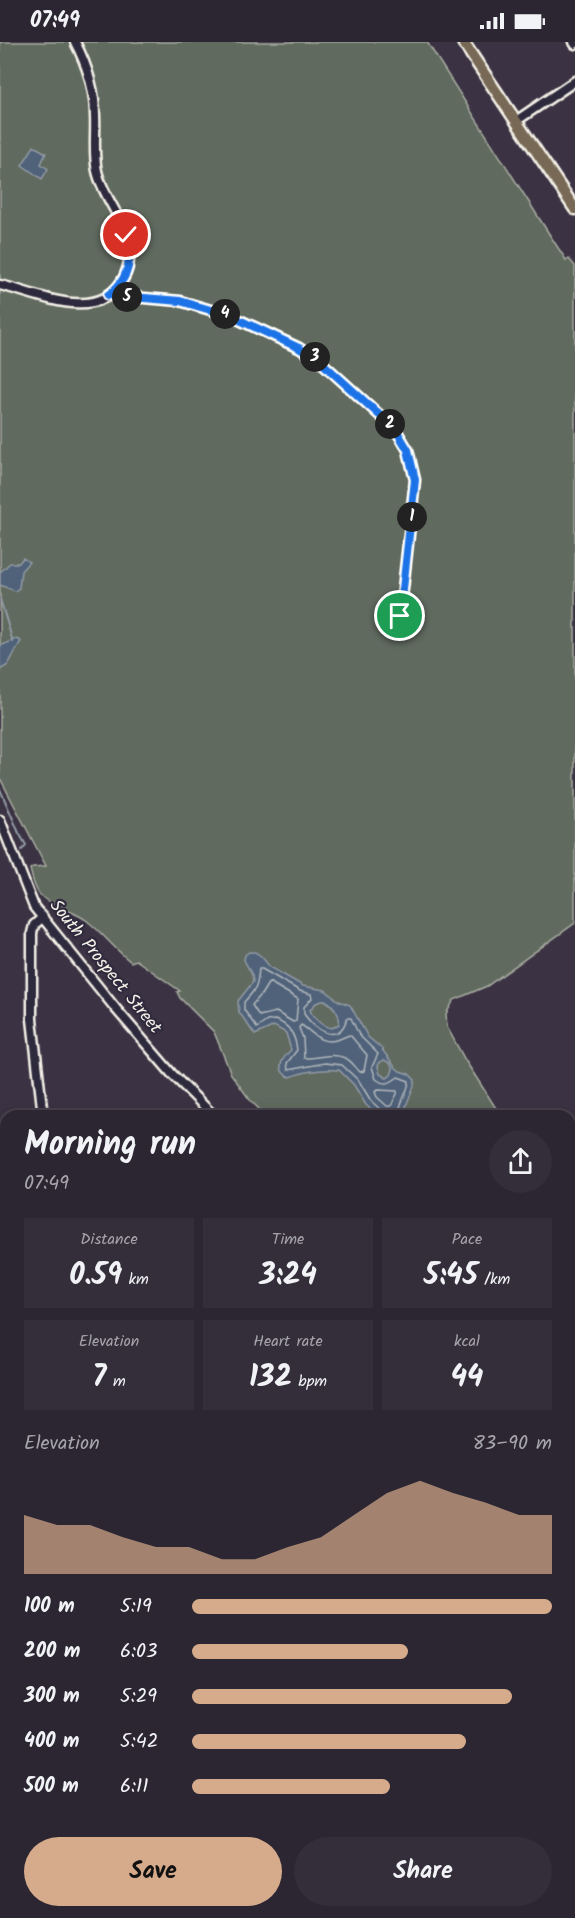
<!DOCTYPE html>
<html lang="en">
<head>
<meta charset="utf-8">
<style>
	body { margin:0; font-family:Kalam,sans-serif; background:#342e3a; color:#f1f3f6; height:100vh; display:flex; flex-direction:column; font-size:22px; white-space:nowrap }
	* { box-sizing:border-box; margin:0 }
	p { font-size:20px; color:#a6a5ac }
	.icon { flex:none; width:33px; height:33px; fill:none; stroke:currentColor; stroke-width:2; stroke-linecap:round; stroke-linejoin:round }
	.map { position:relative; flex:1; overflow:hidden }
	.panel { position:absolute; left:0px; top:1068px; width:576px; height:808px; display:flex; flex-direction:column; background:#2c2632; border-radius:18px 18px 0 0; box-shadow:0 3px 15px #0003,0 0 0 2px #48434d }
	.panel>* { flex:none }
	.pin { position:absolute; display:grid; place-items:center; width:51px; height:51px; color:#fff; margin:-26px; border:3px solid #fff; border-radius:50%; box-shadow:0 2px 6px #0007 }
	.km { position:absolute; width:30px; height:30px; margin:-15px; border-radius:50%; background:#222; color:#fff; font-size:16px; line-height:30px; text-align:center }
	.round { display:grid; place-items:center; flex:none; width:63px; height:63px; border-radius:32px; background:#342e3a }
	.overview { display:flex; align-items:center; justify-content:space-between; height:102px; padding:0 24px }
	h1 { font-size:33px; font-weight:600; line-height:45px }
	.stats { display:grid; grid-template-columns:repeat(3,1fr); gap:9px; height:102px; padding:6px 24px }
	.stats div { display:grid; align-content:center; border-radius:0px; background:#342e3a; text-align:center }
	.stats b { font-size:30px; font-weight:600 }
	.stats small { font-size:16px; font-weight:400 }
	.stats p { font-size:16px }
	.chart { height:168px; padding:12px 24px }
	.chart p { display:flex; justify-content:space-between }
	.chart svg { width:100%; height:108px; margin-top:6px; fill:#d6ab8b; opacity:.7 }
	.action { display:flex; gap:12px; margin-top:auto; padding:12px 24px }
	.action a { flex:1; height:69px; border-radius:36px; background:#d6ab8b; color:#111; font-size:24px; font-weight:600; line-height:69px; text-align:center }
	.action a+a { background:#342e3a; color:#f1f3f6 }
	ul { padding:0 24px; list-style:none; font-size:20px }
	li { display:grid; grid-template-columns:96px 72px 1fr; align-items:center; height:45px }
	li i { height:15px; border-radius:8px; background:#d6ab8b }
	.status { display:flex; justify-content:space-between; align-items:center; height:42px; padding:0 30px; background:#2c2632; direction:ltr }
	.status svg { height:16px; fill:currentColor }
	.map>svg:first-child { display:block }
	.built { fill:#4a3e4a }
	.green { fill:#616a5e; stroke:#aaaea3; stroke-width:1.5 }
	.water { fill:#50627a; stroke:#929ba6; stroke-width:1.5; fill-rule:evenodd }
	.lines { fill:none; stroke-linecap:round; stroke-linejoin:round }
	.shore { stroke:#b2b8bc; stroke-width:1.5 }
	.stream { stroke:#929ba6; stroke-width:2 }
	.minor-casing { stroke:#f4f1e8; stroke-width:13 }
	.major-casing { stroke:#f4f1e8; stroke-width:15 }
	.highway-casing { stroke:#f4f1e8; stroke-width:16 }
	.minor { stroke:#2f2a3d; stroke-width:8 }
	.major { stroke:#776954; stroke-width:10 }
	.highway { stroke:#776954; stroke-width:12 }
	.route-casing { stroke:#fff; stroke-width:12 }
	.route { stroke:#1a73e8; stroke-width:8 }
	.labels { text-anchor:middle; dominant-baseline:central; stroke-width:4.5; stroke-linejoin:round; paint-order:stroke }
	.street-label { font-size:18px; fill:#f4f1e8; stroke:#2f2a3d }
</style>
</head>
<body>
<div class="status"><b>07:49</b><svg viewBox="0 0 49 12"><path d="M0 12V9h3v3zM5 12V6h3v6zM10 12V3h3v9zM15 12V0h3v12zM26 1h20v11H26zM47 4h2v5h-2z"/></svg></div>
<div class="map">
<svg width="575" height="1876" viewBox="0 0 575 1876">
	<rect width="100%" height="100%" fill="#3b3343"/>
	<filter id="ink" filterUnits="userSpaceOnUse"><feTurbulence type="fractalNoise" baseFrequency=".0167" numOctaves="2"/><feDisplacementMap in="SourceGraphic" scale="12" xChannelSelector="R" yChannelSelector="G"/><feConvolveMatrix kernelMatrix="1 2 1 2 8 2 1 2 1" color-interpolation-filters="sRGB"/></filter>
	<g filter="url(#ink)">
		<path class="built" d="M575 1531V1711L570 1715V1533Z"/>
		<path class="green" d="M0 0H427L553 198 566 218 569 217 575 224V881L487 944 454 958 446 972 447 985 465 1018 501 1074H266L250 1058 231 1032 214 990 180 956 177 950 180 949 136 918 131 920C114 907 102 890 86 878 72 868 53 865 40 853 34 846 32 835 30 827L33 825 46 824 0 736Z
			M570 1181 575 1189V1345L570 1343Z
			M570 1370 575 1371V1433L570 1431Z
			M570 1433 575 1434V1520L570 1522Z
			M575 1856V1876H550L557 1871 570 1870V1860Z
			M323 1870 326 1873 329 1871H352L353 1876H313V1872Z"/>
		<path class="water" d="M34 104 46 111 41 122 48 127 42 137 22 123Z
			M23 516 29 520 21 529 19 546 15 549 0 543V530L10 521H19Z
			M17 597 21 599 8 623 0 628V604Z
			M249 910H255L261 914 270 925 303 944 325 948 339 959 350 963 368 995 381 1006 395 1025 400 1029 409 1032 415 1038C414 1051 403 1062 405 1074H379L366 1063 354 1043 339 1028C323 1027 305 1029 290 1035 274 1029 282 1016 291 1008L286 991 274 984 255 993 239 970 238 959 253 940 252 933 244 918 245 913ZM325 958C333 963 341 972 339 982L332 986C323 985 313 976 310 968L316 961ZM384 1018 390 1021 393 1027 391 1033 387 1036 380 1032 378 1025 379 1021Z"/>
		<g class="lines">
			<path class="shore" d="M269 940 298 957 296 979 293 980 276 970 259 974 252 963 261 953Z
				M301 983C312 989 320 1003 336 998 342 997 345 994 350 993L367 1013 364 1029 360 1030C355 1025 351 1018 345 1016 332 1010 317 1017 304 1016L303 996 299 986Z
				M378 1048 397 1049V1052L391 1064H387L377 1055 375 1050Z
				M382 1074 381 1068 371 1059 359 1039 342 1023 325 1021 288 1028 287 1021 297 1008C295 993 290 983 275 978L267 979 257 986 244 968V960C257 946 257 946 259 927H262L300 949 311 952 312 956 304 965V972C316 989 339 1004 347 976H351L359 993 378 1012 372 1025 376 1037C385 1044 390 1041 398 1035L409 1039C408 1052 398 1061 399 1074"/>
			<path class="stream" d="M0 557 13 600
				M0 747 19 791 26 803 22 808"/>
			<g class="minor-casing">
				<path id="minor" d="M574 0 575 2
					M516 79 575 39
					M0 243C36 251 97 282 122 239 130 226 131 210 127 195 120 172 102 152 97 129 93 111 96 92 95 74 95 48 87 23 75 0
					M108 253 180 259 231 274 299 306 320 319 396 388 408 408 415 438 400 574
					M0 778 34 865 116 967 172 1032 214 1074
					M43 875 34 883 32 891V977L43 1074
					M0 1154 6 1148
					M0 1330 6 1316
					M0 1447 6 1445
					M0 1546 6 1561
					M570 1630 575 1626
					M0 1738 6 1735
					M255 1870V1876"/>
			</g>
			<g class="major-casing">
				<path id="major" d="M463 0 575 167"/>
			</g>
			<g class="highway-casing">
				<path id="highway" d="M570 1779 575 1774
					M570 1839 575 1836
					M464 1876 470 1870
					M516 1876 524 1870"/>
			</g>
			<use href="#minor" class="minor"/>
			<use href="#major" class="major"/>
			<use href="#highway" class="highway"/>
		</g>
	</g>
	<g class="lines" filter="url(#ink)">
		<g class="route-casing">
			<path id="route" d="M126 193C133 217 129 238 108 253L180 259 231 274 299 306 320 319 396 388 408 408 415 438 400 574"/>
		</g>
		<use href="#route" class="route"/>
	</g>
	<g class="labels">
		<g class="street-label">
			<text transform="translate(105 925) rotate(51)">South Prospect Street</text>
		</g>
	</g>
</svg>
<div class="pin" style="left:400px;top:574px;background:#1e9e55"><svg class="icon" aria-label="arrive" viewBox="0 0 24 24"><path d="M6 21V4h12l-3 4 3 4H6"/></svg></div>
<div class="pin" style="left:126px;top:193px;background:#d93025"><svg class="icon" aria-label="check" viewBox="0 0 24 24"><path d="M5 12l5 5 9-10"/></svg></div>
<b class="km" style="left:412px;top:475px">1</b>
<b class="km" style="left:390px;top:382px">2</b>
<b class="km" style="left:315px;top:315px">3</b>
<b class="km" style="left:225px;top:272px">4</b>
<b class="km" style="left:127px;top:255px">5</b>
<section class="panel">
<div class="overview"><div><h1>Morning run</h1><p>07:49</p></div><a class="round"><svg class="icon" aria-label="share" viewBox="0 0 24 24"><path d="M12 15V3M7 8l5-5 5 5M5 13v7h14v-7"/></svg></a></div>
<div class="stats">
<div><p>Distance</p><b>0.59<small> km</small></b></div>
<div><p>Time</p><b>3:24</b></div>
<div><p>Pace</p><b>5:45<small> /km</small></b></div>
</div>
<div class="stats">
<div><p>Elevation</p><b>7<small> m</small></b></div>
<div><p>Heart rate</p><b>132<small> bpm</small></b></div>
<div><p>kcal</p><b>44</b></div>
</div>
<div class="chart"><p><span>Elevation</span>83–90 m</p>
<svg viewBox="0 0 160 44" preserveAspectRatio="none"><path d="M0 44V20L10 24L20 24L30 29L40 33L50 33L60 38L70 38L80 33L90 29L100 20L110 11L120 6L130 11L140 15L150 20L160 20V44z"/></svg>
</div>
<ul>
<li><b>100 m</b>5:19<i style="width:100%"></i></li>
<li><b>200 m</b>6:03<i style="width:60%"></i></li>
<li><b>300 m</b>5:29<i style="width:89%"></i></li>
<li><b>400 m</b>5:42<i style="width:76%"></i></li>
<li><b>500 m</b>6:11<i style="width:55%"></i></li>
</ul>
<div class="action"><a>Save</a><a>Share</a></div>
</section>
</div>
</body>
</html>
